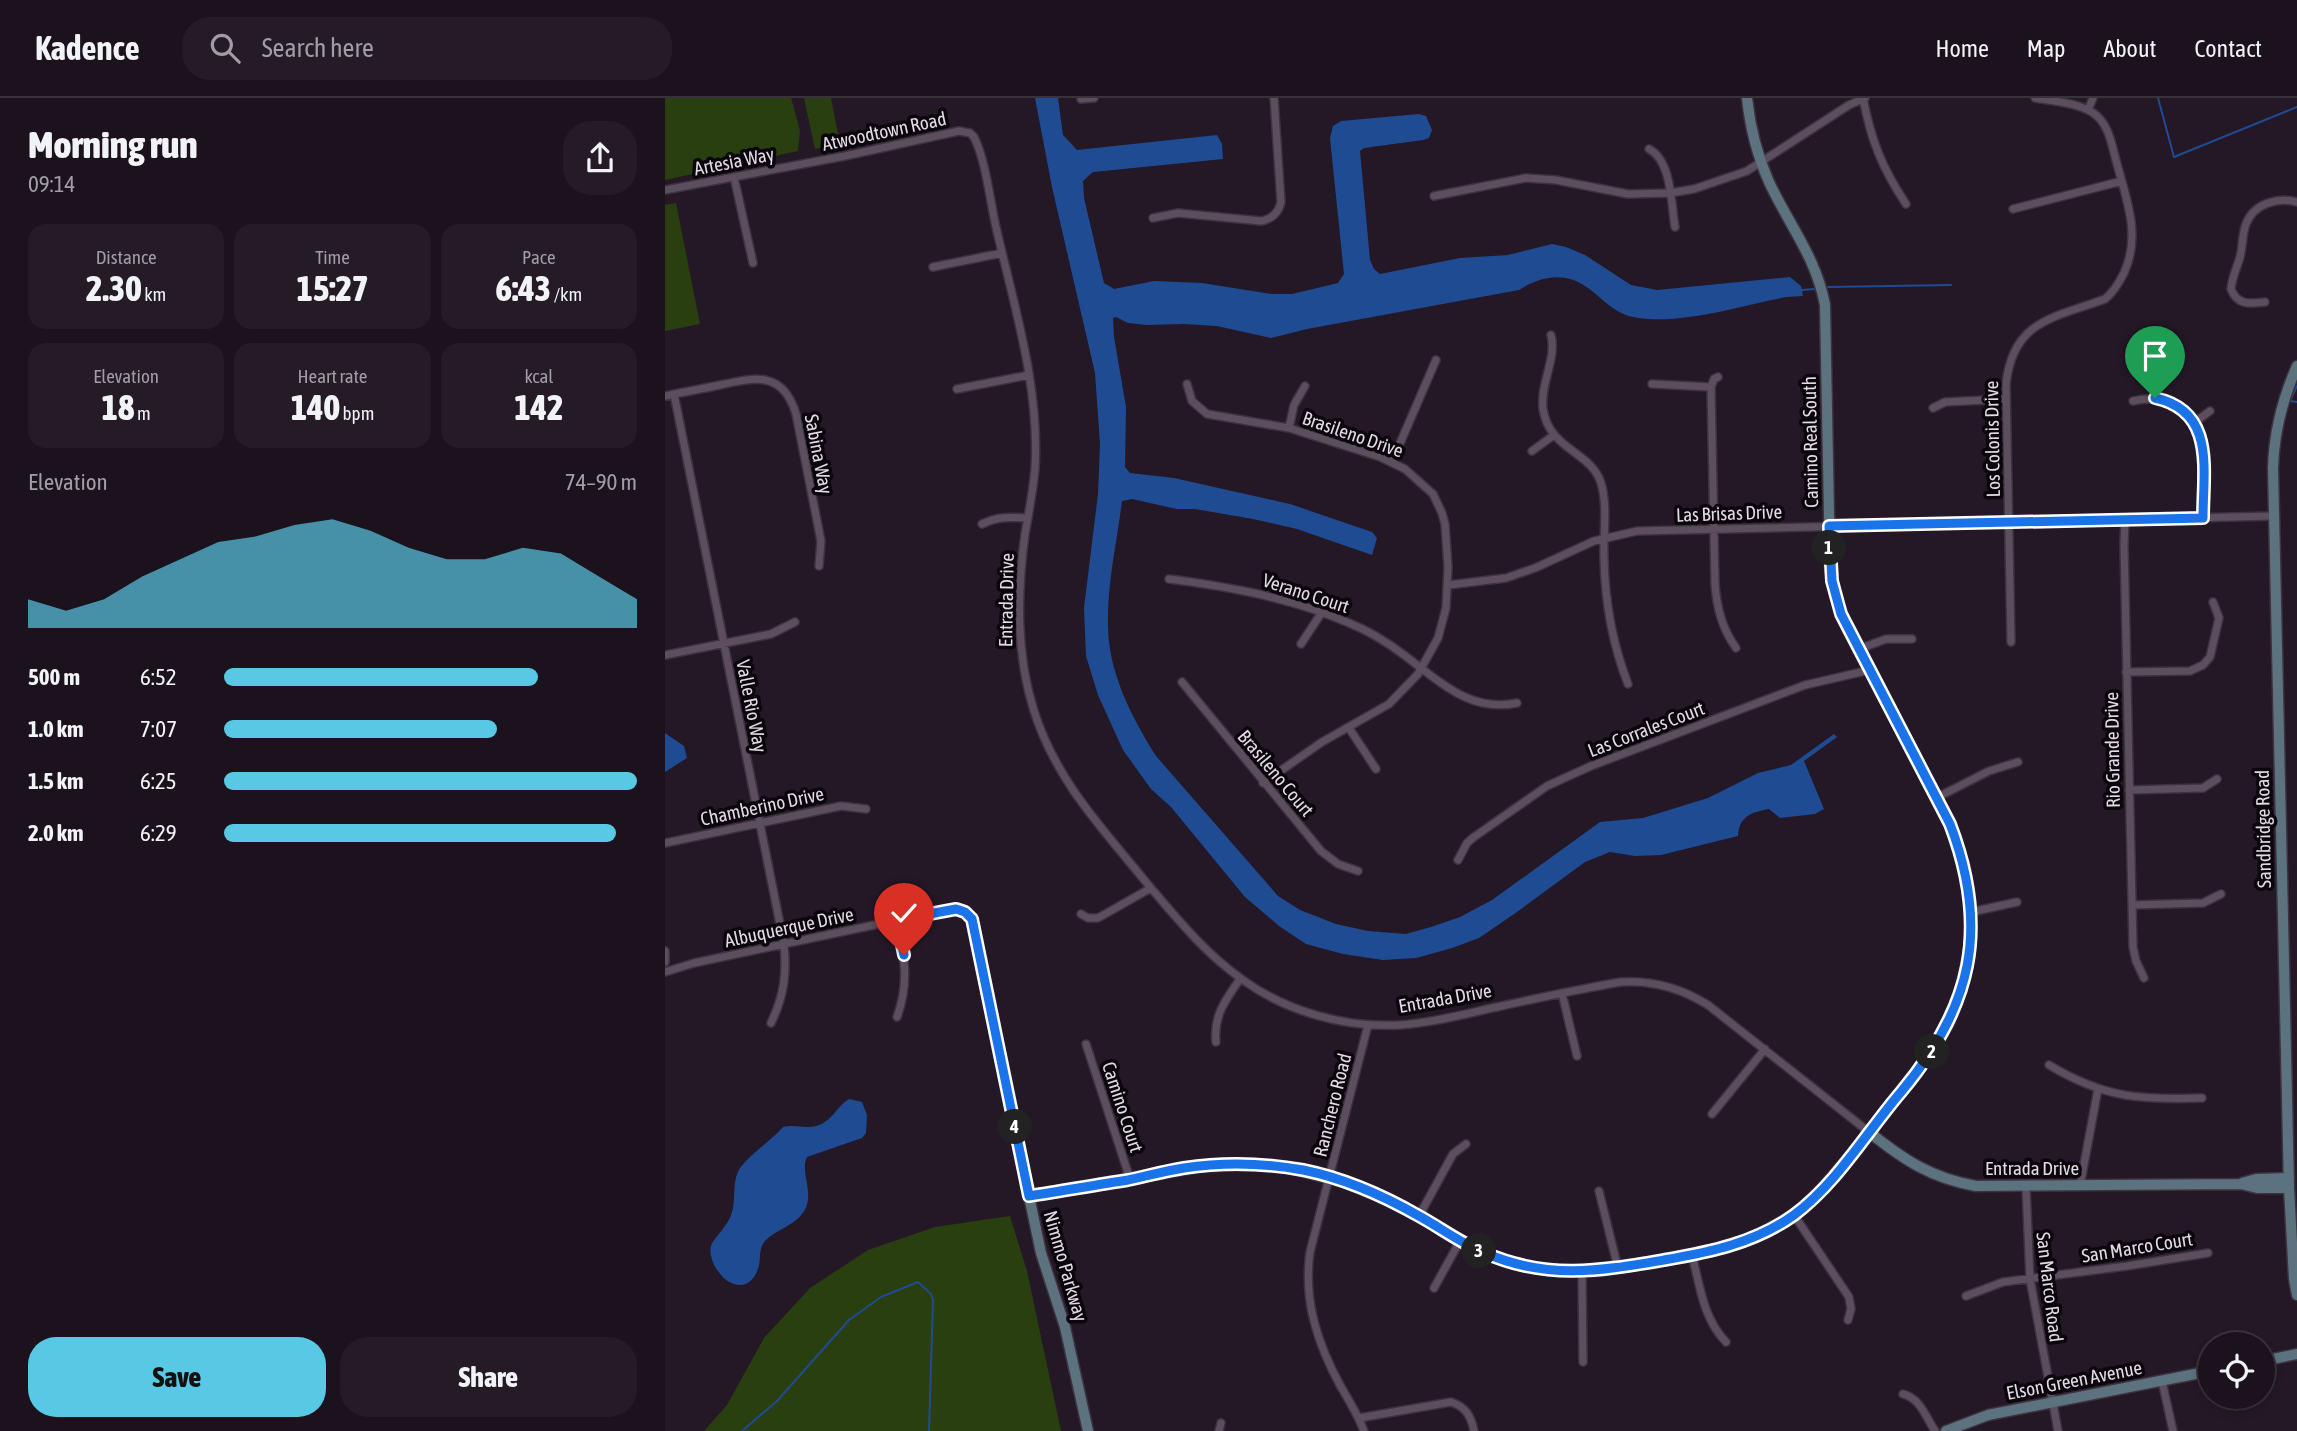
<!DOCTYPE html>
<html lang="en">
<head>
<meta charset="utf-8">
<style>
	body { margin:0; font-family:"Asap Condensed",sans-serif; background:#241b26; color:#f1f3f6; height:100vh; display:flex; flex-direction:column; font-size:26px; white-space:nowrap }
	* { box-sizing:border-box; margin:0 }
	p { font-size:23px; color:#a09ea4 }
	.icon { flex:none; width:38px; height:38px; fill:none; stroke:currentColor; stroke-width:2; stroke-linecap:round; stroke-linejoin:round }
	.map { position:relative; flex:1; overflow:hidden }
	.side { display:flex; flex-direction:column; background:#1b121d; width:665px }
	.side>* { flex:none }
	.buttons { position:absolute; left:1533px; top:1234px; display:grid; gap:14px }
	.buttons a { display:grid; place-items:center; width:77px; height:77px; border-radius:50%; background:#1b121d; box-shadow:0 4px 10px #0003,0 0 0 2px #39323b; font-size:35px }
	.pin { position:absolute; display:grid; place-items:center; width:60px; height:60px; color:#fff; margin:-72px -30px; border-radius:50% 50% 50% 0; rotate:-45deg; box-shadow:0 0 7px #0007 }
	.pin .icon { rotate:45deg }
	.km { position:absolute; width:35px; height:35px; margin:-18px; border-radius:50%; background:#222; color:#fff; font-size:19px; line-height:35px; text-align:center }
	.round { display:grid; place-items:center; flex:none; width:74px; height:74px; border-radius:28px; background:#241b26 }
	.overview { display:flex; align-items:center; justify-content:space-between; height:119px; padding:0 28px }
	h1 { font-size:38px; font-weight:800; line-height:52px }
	.metrics { display:grid; grid-template-columns:repeat(3,1fr); gap:10px; height:119px; padding:7px 28px }
	.metrics div { display:grid; align-content:center; border-radius:18px; background:#241b26; text-align:center }
	.metrics b { font-size:35px; font-weight:800 }
	.metrics small { font-size:19px; font-weight:400 }
	.metrics p { font-size:19px }
	.chart { height:196px; padding:14px 28px }
	.chart p { display:flex; justify-content:space-between }
	.chart svg { width:100%; height:126px; margin-top:7px; fill:#59c8e4; opacity:.7 }
	.cta { display:flex; gap:14px; margin-top:auto; padding:14px 28px }
	.cta a { flex:1; height:80px; border-radius:28px; background:#59c8e4; color:#111; font-size:28px; font-weight:800; line-height:80px; text-align:center }
	.cta a+a { background:#241b26; color:#f1f3f6 }
	ul { padding:0 28px; list-style:none; font-size:23px }
	li { display:grid; grid-template-columns:112px 84px 1fr; align-items:center; height:52px }
	li i { height:18px; border-radius:9px; background:#59c8e4 }
	header { display:flex; align-items:center; gap:42px; box-sizing:border-box; height:98px; padding:0 35px; background:#1b121d; border-bottom:2px solid #39323b }
	header strong { font-size:33px }
	nav { display:flex; gap:38px; margin-inline-start:auto; font-size:24px }
	.search { width:490px; height:63px; background:#241b26; display:flex; align-items:center; gap:18px; box-sizing:border-box; padding:0 24px; border-radius:28px; color:#a09ea4; font-size:26px }
	main { display:flex; flex:1; min-height:0 }
	.map>svg:first-child { display:block }
	.green { fill:#293f0f }
	.water { fill:#1f4b92 }
	.lines { fill:none; stroke-linecap:round; stroke-linejoin:round }
	.stream { stroke:#1f4b92; stroke-width:2 }
	.street-casing { stroke:#3c333f; stroke-width:10 }
	.secondary-casing { stroke:#3c333f; stroke-width:13 }
	.street { stroke:#5c4e5f; stroke-width:7 }
	.secondary { stroke:#5c727f; stroke-width:10 }
	.route-casing { stroke:#fff; stroke-width:14 }
	.route { stroke:#1a73e8; stroke-width:9 }
	.labels { text-anchor:middle; dominant-baseline:central; stroke-width:7; stroke-linejoin:round; paint-order:stroke }
	.street-label { font-size:19px; fill:#e3dae5; stroke:#0a060c }
</style>
</head>
<body>
<header>
<strong>Kadence</strong>
<div class="search"><svg class="icon" aria-label="search" viewBox="0 0 24 24"><circle cx="10" cy="10" r="6"/><path d="M15 15l6 6"/></svg>Search here</div>
<nav><a>Home</a><a>Map</a><a>About</a><a>Contact</a></nav>
</header>
<main>
<section class="side">
<div class="overview"><div><h1>Morning run</h1><p>09:14</p></div><a class="round"><svg class="icon" aria-label="share" viewBox="0 0 24 24"><path d="M12 15V3M7 8l5-5 5 5M5 13v7h14v-7"/></svg></a></div>
<div class="metrics">
<div><p>Distance</p><b>2.30<small> km</small></b></div>
<div><p>Time</p><b>15:27</b></div>
<div><p>Pace</p><b>6:43<small> /km</small></b></div>
</div>
<div class="metrics">
<div><p>Elevation</p><b>18<small> m</small></b></div>
<div><p>Heart rate</p><b>140<small> bpm</small></b></div>
<div><p>kcal</p><b>142</b></div>
</div>
<div class="chart"><p><span>Elevation</span>74–90 m</p>
<svg viewBox="0 0 160 44" preserveAspectRatio="none"><path d="M0 44V34L10 38L20 34L30 26L40 20L50 14L60 12L70 8L80 6L90 10L100 16L110 20L120 20L130 16L140 18L150 26L160 34V44z"/></svg>
</div>
<ul>
<li><b>500 m</b>6:52<i style="width:76%"></i></li>
<li><b>1.0 km</b>7:07<i style="width:66%"></i></li>
<li><b>1.5 km</b>6:25<i style="width:100%"></i></li>
<li><b>2.0 km</b>6:29<i style="width:95%"></i></li>
</ul>
<div class="cta"><a>Save</a><a>Share</a></div>
</section>
<div class="map">
<svg width="1632" height="1333" viewBox="0 0 1632 1333">
	<rect width="100%" height="100%" fill="#241827"/>
	<path class="green" d="M0 0H126L135 32 133 53 0 82Z
		M139 0H166L175 46 150 51Z
		M11 105 35 226 0 233V107Z
		M345 1118 362 1173 396 1333H39L62 1307 99 1240 145 1190 203 1152 270 1129Z"/>
	<path class="water" d="M370 0H393L398 37 412 52 552 37 557 46 558 61 428 74 418 83 419 100 439 185 449 191 489 183 537 185 606 196H627L673 185 679 176 665 40 668 28 676 23 754 16 761 18 767 32 764 40 758 42 699 50 695 53 705 162 709 171 715 176 795 160 843 157 887 146 901 149 920 157 966 187 992 192 1125 179 1136 188 1138 198 1121 199C1075 208 1013 228 968 219 949 215 938 201 923 190 900 173 876 178 854 192L642 231 606 240 552 228 519 226 482 227 463 225 451 219 448 220 449 239 461 309 460 369 465 375 509 380 625 406 707 434 712 440 707 457 632 431 588 421 530 411H512L467 401 457 403C452 444 442 486 443 527 443 574 467 620 491 658L613 798 635 812 671 826 703 833 741 836 766 829 795 819 827 802 935 724 978 720 1043 700 1093 675 1126 667 1169 636 1172 639 1139 663 1159 711 1150 716 1115 720 1104 711C1087 714 1074 718 1073 738L996 757 970 758 945 754 920 764 852 814 814 840 787 850 751 860 718 862 678 856 641 846 614 828 580 799 506 709 486 691 458 652 433 597 421 558 419 510 433 396 435 346 430 275 387 89Z
		M0 635 19 648 22 660 0 674Z
		M184 1001 197 1004 202 1017 201 1035 197 1040 142 1059C134 1075 152 1098 137 1116 129 1127 112 1132 102 1141 92 1150 97 1160 93 1171 85 1194 64 1190 53 1173 48 1167 44 1156 46 1148 47 1142 62 1129 66 1117 72 1103 66 1084 75 1070 87 1054 105 1044 118 1029 129 1026 140 1031 151 1028 167 1024 172 1008 184 1001Z"/>
	<g class="lines">
		<path class="stream" d="M1493 0 1509 59 1632 9
			M1163 189 1286 187
			M1137 192 1150 191
			M1632 288 1625 303 1632 304
			M77 1333 112 1303 184 1222 216 1199 253 1184 266 1196 268 1202 264 1333"/>
		<g class="street-casing">
			<path id="street" d="M1198 0C1206 42 1217 70 1241 106
				M416 1 429 0
				M1423 12 1428 0
				M984 51C1007 63 1006 106 1010 129
				M69 79 88 165
				M0 92 180 58 294 33 305 35 309 39C321 63 325 103 331 129 349 208 375 289 370 371 368 393 364 414 360 436 352 496 351 556 369 613 392 685 439 732 485 789 514 823 541 856 578 882 622 914 681 930 735 927 767 925 800 916 832 909 873 900 914 891 956 884 987 882 1016 890 1043 907L1204 1034
				M769 98 861 80 891 82 963 96 1005 95 1029 91 1082 73 1184 7 1200 0
				M1348 111 1457 83
				M488 120 513 115 596 123C607 121 614 114 616 104L609 0
				M268 169 337 155
				M1600 204C1584 206 1572 207 1566 191 1567 179 1572 170 1575 159 1578 148 1577 136 1581 126 1589 105 1613 99 1632 104
				M886 237C892 261 875 285 878 311 884 352 926 353 936 385 943 408 938 437 939 460 940 505 947 545 963 586
				M1053 279 1049 281 1046 289 1050 486C1052 511 1057 530 1071 550
				M522 286 527 303 542 316 624 330 715 359 740 371 768 396 777 415 780 426 783 469 781 510 773 540 753 576 724 606 657 644 598 685
				M987 286 1046 289
				M292 291 364 277
				M9 296 119 846C122 876 119 898 106 925
				M0 298C18 294 37 291 55 287 91 279 118 273 131 316L156 443 154 468
				M1468 303C1494 297 1528 306 1535 336 1542 362 1538 393 1538 420
				M1268 310 1280 304 1341 301
				M1530 324 1545 313
				M624 330 629 307 640 288
				M867 353 889 337
				M727 364 771 262
				M1460 421 1459 446 1468 849 1471 863 1479 880
				M317 426C333 418 346 419 363 420
				M504 481C566 489 627 500 684 525 704 533 722 544 739 557 774 583 805 615 852 605
				M783 487 841 480 870 470 929 443 972 433 1608 418
				M1346 544 1341 286C1348 222 1389 220 1440 201 1449 194 1454 185 1459 175 1476 138 1462 103 1452 66 1447 49 1445 29 1431 17 1416 5 1388 3 1370 0
				M636 546 657 514
				M1194 551 1221 541H1247
				M0 557 106 536 130 524
				M1461 574 1525 573 1538 567 1545 559 1554 520 1548 504
				M517 584 656 753 673 766 693 773
				M684 630 711 671
				M1464 692 1538 690 1552 681
				M1271 700 1324 673 1353 664
				M0 745 176 708 201 711
				M793 762 802 745 809 739 882 688 926 668 1140 587 1205 572
				M1467 807 1538 805 1556 796
				M1306 814 1352 804
				M416 816 423 820H433L486 790
				M232 822C239 859 245 883 232 919
				M0 853V864
				M0 874 29 865 285 811C301 811 307 819 311 834L364 1098
				M897 895 912 958
				M551 944C548 918 561 901 575 881
				M421 946 465 1081
				M1384 967C1439 1000 1475 1002 1537 1000
				M1047 1016 1100 951
				M1415 1088 1433 991
				M1361 1089 1365 1181 1393 1333
				M934 1093 953 1170
				M1129 1117 1184 1199 1186 1211 1183 1222
				M754 1118 788 1056 801 1046
				M1027 1157C1035 1188 1038 1220 1061 1244
				M917 1174 918 1264
				M769 1190 795 1143
				M1301 1198 1338 1184 1462 1168 1543 1155
				M1497 1283 1508 1333
				M1238 1296C1255 1300 1261 1319 1270 1333
				M694 1320 786 1304C801 1309 806 1318 809 1333
				M554 1333 556 1325
				M699 1333C693 1317 685 1304 676 1289 653 1247 638 1203 645 1154L703 927"/>
		</g>
		<g class="secondary-casing">
			<path id="secondary" d="M1632 268C1617 302 1609 333 1608 370L1624 1090 1629 1181 1632 1197
				M1204 1034C1239 1062 1266 1080 1311 1088L1576 1086 1592 1090H1624
				M1577 1085 1591 1081 1624 1080
				M1598 1263 1632 1256
				M423 1333 400 1229 376 1155 364 1098 539 1068 591 1067 620 1069 679 1084 732 1106 795 1143 842 1164 862 1169 897 1173H933L1052 1152 1091 1138 1129 1117 1154 1094 1186 1057 1259 965 1272 945 1284 925 1296 893 1305 848 1306 814 1303 789 1299 767 1285 726 1183 532 1172 503 1165 469 1160 207C1151 159 1124 127 1104 84 1092 57 1085 29 1082 0
				M1281 1333 1323 1317 1545 1273"/>
		</g>
		<use href="#street" class="street"/>
		<use href="#secondary" class="secondary"/>
	</g>
	<g class="lines">
		<g class="route-casing">
			<path id="route" d="M239 857 232 822 291 811 300 814 307 821 364 1098C397 1093 430 1087 463 1082 482 1078 500 1073 519 1070 558 1064 599 1065 638 1072 678 1080 719 1098 754 1118 776 1130 797 1146 820 1155 883 1182 934 1173 999 1162 1045 1154 1090 1145 1129 1117 1172 1085 1201 1035 1236 994 1307 909 1325 831 1285 726L1176 516 1167 483 1164 428 1538 420C1538 372 1551 313 1490 300"/>
		</g>
		<use href="#route" class="route"/>
	</g>
	<g class="labels">
		<g class="street-label">
			<text transform="translate(219 33) rotate(-12)">Atwoodtown Road</text>
			<text transform="translate(69 63) rotate(-11)">Artesia Way</text>
			<text transform="translate(688 336) rotate(19)">Brasileno Drive</text>
			<text transform="translate(1327 341) rotate(-91)">Los Colonis Drive</text>
			<text transform="translate(1145 344) rotate(-91)">Camino Real South</text>
			<text transform="translate(154 356) rotate(79)">Sabina Way</text>
			<text transform="translate(1064 415) rotate(-2)">Las Brisas Drive</text>
			<text transform="translate(641 495) rotate(18)">Verano Court</text>
			<text transform="translate(341 502) rotate(-89)">Entrada Drive</text>
			<text transform="translate(87 608) rotate(79)">Valle Rio Way</text>
			<text transform="translate(981 631) rotate(-21)">Las Corrales Court</text>
			<text transform="translate(1447 652) rotate(-91)">Rio Grande Drive</text>
			<text transform="translate(611 675) rotate(50)">Brasileno Court</text>
			<text transform="translate(97 708) rotate(-12)">Chamberino Drive</text>
			<text transform="translate(1598 731) rotate(-91)">Sandbridge Road</text>
			<text transform="translate(124 829) rotate(-12)">Albuquerque Drive</text>
			<text transform="translate(780 900) rotate(-10)">Entrada Drive</text>
			<text transform="translate(667 1007) rotate(-76)">Ranchero Road</text>
			<text transform="translate(458 1009) rotate(72)">Camino Court</text>
			<text x="1367" y="1070">Entrada Drive</text>
			<text transform="translate(1472 1149) rotate(-9)">San Marco Court</text>
			<text transform="translate(401 1168) rotate(74)">Nimmo Parkway</text>
			<text transform="translate(1385 1189) rotate(83)">San Marco Road</text>
			<text transform="translate(1409 1282) rotate(-11)">Elson Green Avenue</text>
		</g>
	</g>
</svg>
<div class="buttons">
<a><svg class="icon" aria-label="locate" viewBox="0 0 24 24"><circle cx="12" cy="12" r="6"/><path d="M12 2v4M12 18v4M2 12h4M18 12h4"/></svg></a>
</div>
<div class="pin" style="left:1490px;top:300px;background:#1e9e55"><svg class="icon" aria-label="arrive" viewBox="0 0 24 24"><path d="M6 21V4h12l-3 4 3 4H6"/></svg></div>
<div class="pin" style="left:239px;top:857px;background:#d93025"><svg class="icon" aria-label="check" viewBox="0 0 24 24"><path d="M5 12l5 5 9-10"/></svg></div>
<b class="km" style="left:1164px;top:450px">1</b>
<b class="km" style="left:1267px;top:954px">2</b>
<b class="km" style="left:814px;top:1153px">3</b>
<b class="km" style="left:350px;top:1029px">4</b>
</div>
</main>
</body>
</html>
